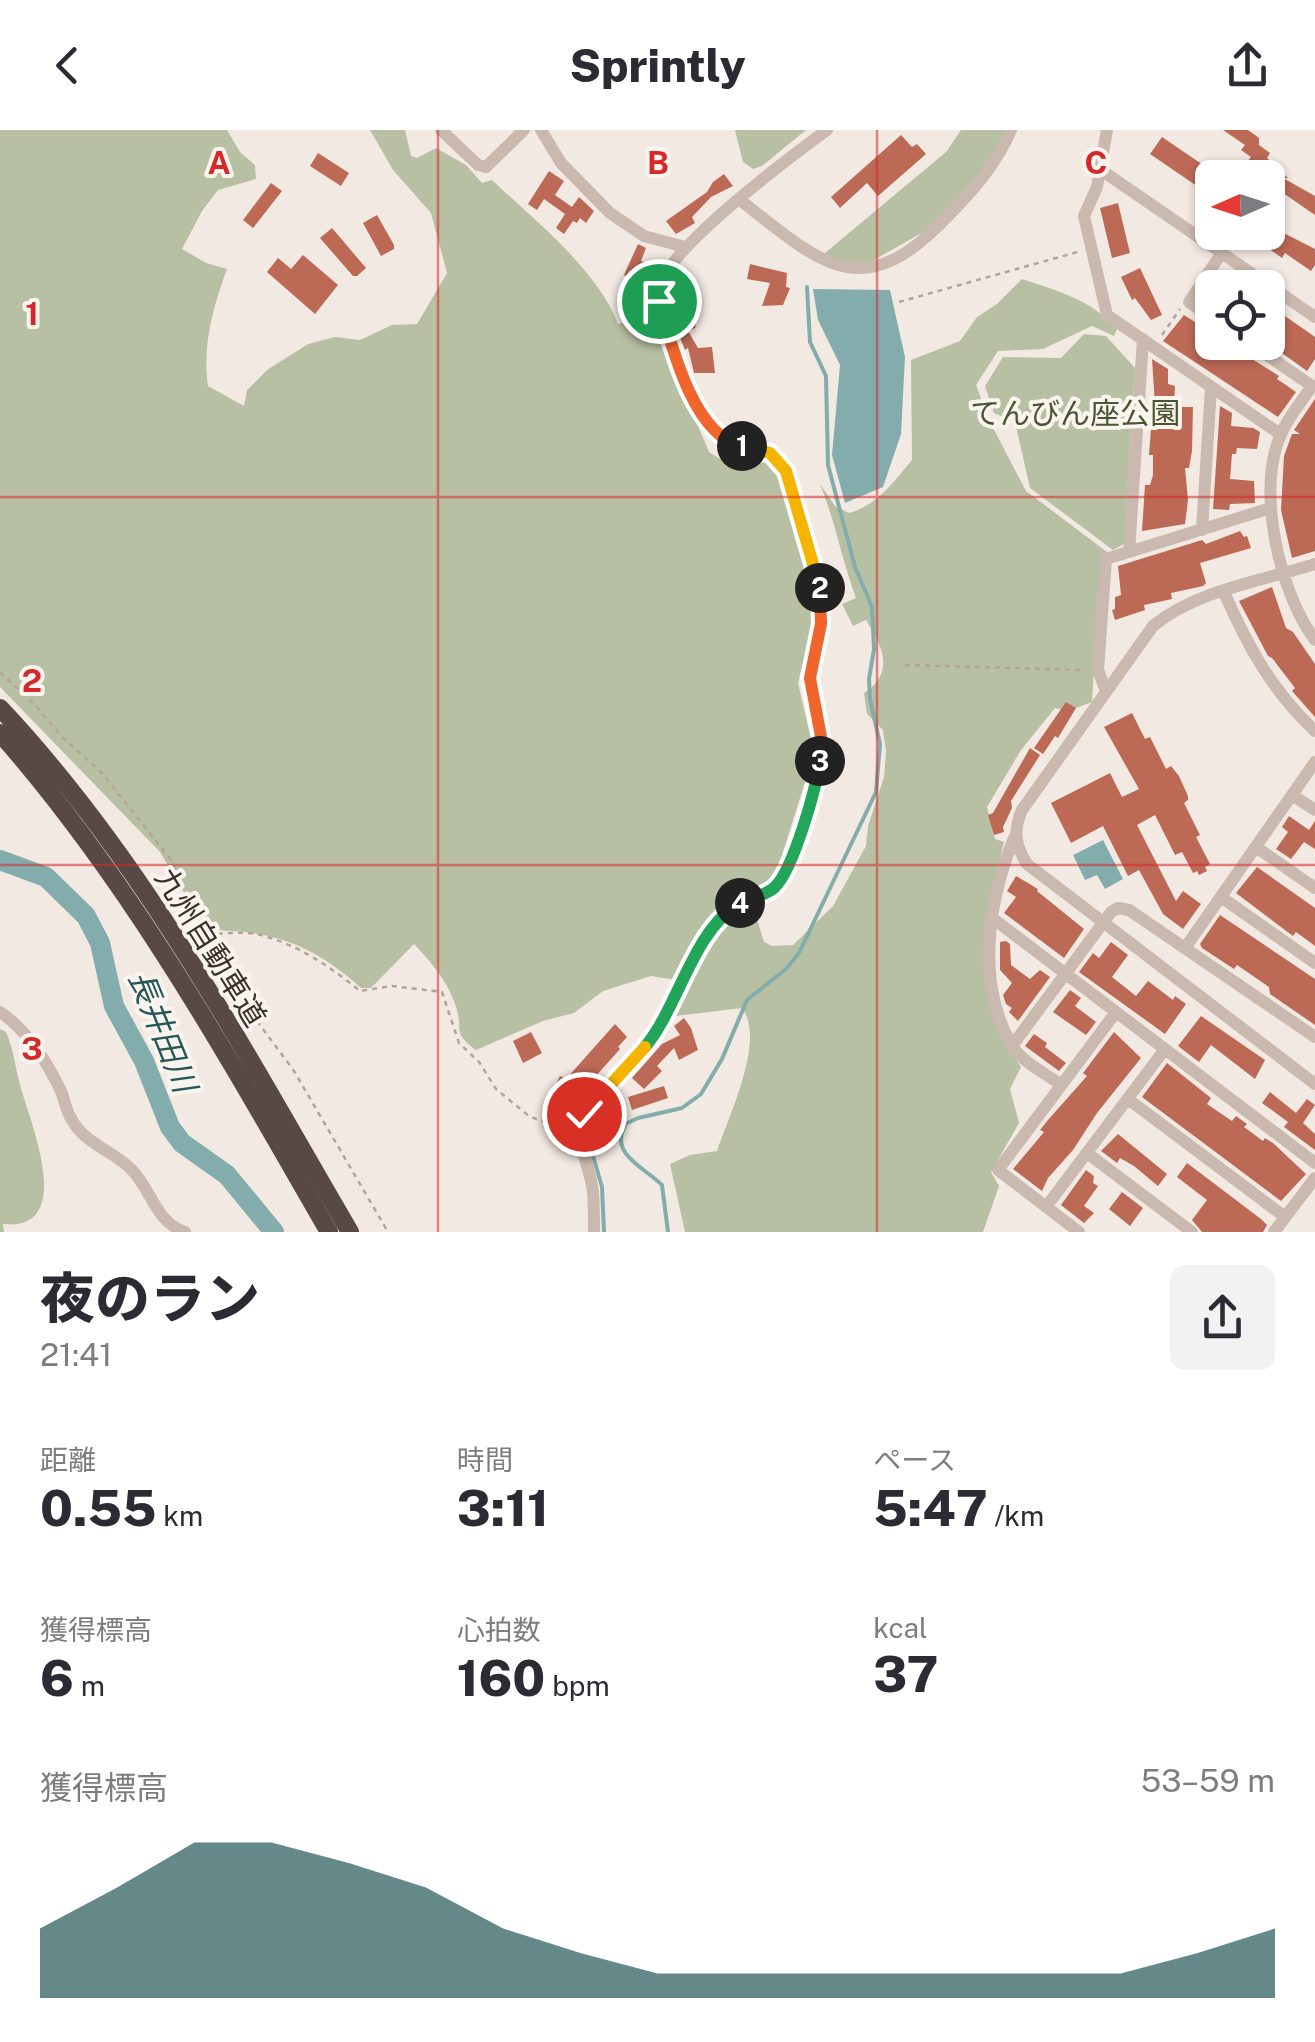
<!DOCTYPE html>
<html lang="ja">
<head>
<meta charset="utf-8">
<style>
	body { margin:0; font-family:"Public Sans","Noto Sans JP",sans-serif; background:#f2f2f3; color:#2b2b33; height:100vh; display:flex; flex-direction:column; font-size:38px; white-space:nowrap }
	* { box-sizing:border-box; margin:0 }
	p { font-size:32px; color:#7c7c81 }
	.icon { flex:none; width:55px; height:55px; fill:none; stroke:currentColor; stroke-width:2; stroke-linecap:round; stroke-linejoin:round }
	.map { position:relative; height:1102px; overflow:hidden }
	.panel { display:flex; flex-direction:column; background:#fff; flex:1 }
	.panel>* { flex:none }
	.needle { width:65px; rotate:267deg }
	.buttons { position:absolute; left:1195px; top:30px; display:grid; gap:20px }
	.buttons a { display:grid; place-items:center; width:90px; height:90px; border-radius:15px; background:#fff; box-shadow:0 2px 8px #0004; font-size:50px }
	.pin { position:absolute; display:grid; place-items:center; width:85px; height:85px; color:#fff; margin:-42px; border:5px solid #fff; border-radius:50%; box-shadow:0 2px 10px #0007 }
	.km { position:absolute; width:50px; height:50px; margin:-25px; border-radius:50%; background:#222; color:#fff; font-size:28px; line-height:50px; text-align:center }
	.round { display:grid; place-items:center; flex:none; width:105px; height:105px; border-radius:15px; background:#f2f2f3 }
	.summary { display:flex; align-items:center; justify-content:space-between; height:170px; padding:0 40px }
	h1 { font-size:55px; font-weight:800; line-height:75px }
	.stats { display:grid; grid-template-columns:repeat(3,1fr); gap:15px; height:170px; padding:10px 40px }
	.stats div { display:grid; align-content:center }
	.stats b { font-size:50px; font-weight:800 }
	.stats small { font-size:28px; font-weight:400 }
	.stats p { font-size:28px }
	.chart { height:280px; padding:20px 40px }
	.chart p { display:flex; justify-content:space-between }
	.chart svg { width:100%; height:180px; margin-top:10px; fill:#245757; opacity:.7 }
	header { display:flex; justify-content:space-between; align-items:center; height:130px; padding:0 40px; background:#fff; font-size:45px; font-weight:800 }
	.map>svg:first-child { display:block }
	.green { fill:#b8c0a3 }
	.water { fill:#83adac }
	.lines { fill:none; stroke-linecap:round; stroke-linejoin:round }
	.stream { stroke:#83adac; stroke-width:4 }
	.river { stroke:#83adac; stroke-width:20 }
	.building { fill:#bc6956 }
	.path { stroke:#b5a399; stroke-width:2.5; stroke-dasharray:5 5; stroke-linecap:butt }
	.minor { stroke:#cab9ae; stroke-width:12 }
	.highway { stroke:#594944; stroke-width:18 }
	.split-1-casing { stroke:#fff; stroke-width:20 }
	.split-2-casing { stroke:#fff; stroke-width:20 }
	.split-3-casing { stroke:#fff; stroke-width:20 }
	.split-4-casing { stroke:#fff; stroke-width:20 }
	.split-5-casing { stroke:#fff; stroke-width:20 }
	.split-6-casing { stroke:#fff; stroke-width:20 }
	.split-1 { stroke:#f0652b; stroke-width:12 }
	.split-2 { stroke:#f5b400; stroke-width:12 }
	.split-3 { stroke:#f0652b; stroke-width:12 }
	.split-4 { stroke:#22a559; stroke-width:12 }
	.split-5 { stroke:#22a559; stroke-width:12 }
	.split-6 { stroke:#f5b400; stroke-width:12 }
	.grid { fill:none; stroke:#d62828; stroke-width:2.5; stroke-opacity:0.55 }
	.labels { text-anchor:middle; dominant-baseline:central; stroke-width:8; stroke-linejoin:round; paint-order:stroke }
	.park-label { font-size:30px; fill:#4a5532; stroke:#faf4ee }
	.street-label { font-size:30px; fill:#392f2c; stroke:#faf4ee }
	.water-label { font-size:32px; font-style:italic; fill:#245757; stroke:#faf4ee }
	.grid-label { font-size:32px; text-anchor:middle; font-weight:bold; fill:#d62828; stroke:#faf4ee; stroke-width:8; stroke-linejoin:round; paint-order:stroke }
</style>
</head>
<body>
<header><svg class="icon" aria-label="back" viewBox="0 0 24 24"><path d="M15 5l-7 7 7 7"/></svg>Sprintly<svg class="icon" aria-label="share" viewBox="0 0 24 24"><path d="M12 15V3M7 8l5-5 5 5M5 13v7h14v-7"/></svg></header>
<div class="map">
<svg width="1315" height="1102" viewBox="0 0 1315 1102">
	<rect width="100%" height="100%" fill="#f2e9e2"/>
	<path class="green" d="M0 0H227L240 22 255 35 256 49 218 60 202 81 182 119 206 133 227 139C213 177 202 216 208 256L244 276 247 260 267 240 308 214 335 207 360 210 392 195 417 194 447 143 431 83 393 40 370 0H405L411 26 417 28 436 18 466 35 482 53 492 50C534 90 597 139 618 194L643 187 656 194 709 322C734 340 747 327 775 335L811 458 814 486 798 553 811 609 812 630 777 741 764 756 735 767 711 787 676 850 651 846 603 861 574 883 543 891 476 920C452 902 463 901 457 880 450 854 432 833 414 814L371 858H361C312 814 271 800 206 800L160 722 0 557Z
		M735 0H806L762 36 753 39 743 32Z
		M961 0H1011L1010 6 934 96 865 135 819 128 946 22Z
		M1022 149C1058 161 1092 170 1117 199L1114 206 1092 196 1043 219 998 221 976 255 990 292 1026 361 1111 425 1099 460 1092 572 1068 581 1055 578 1021 620 987 677 995 709 1004 712 991 767 988 817 1005 913 1021 937 1010 959 1019 993 991 1042 999 1056 983 1102H685L670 1034 690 1025 717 1021C729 985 766 910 742 878L676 886 677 878C696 839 711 796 753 776L764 812 772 816 793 815 833 776 866 716 868 696 884 647 886 621 883 600 867 584 864 563C896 542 882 516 866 490L853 496 842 474 856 468C842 430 835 391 820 354L835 376 849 383C878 375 893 352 912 330L911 230 960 211 977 187 997 174Z
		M1084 204 1106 206 1135 238 1124 414 1113 420 1030 358 1015 292 994 283 985 256 1003 227 1061 228Z
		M0 899 6 902C14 920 15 936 20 955 29 989 78 1102 3 1094L4 1102H0Z"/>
	<path class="water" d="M813 159 890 160 905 227 901 304 883 357 845 373 832 325 840 235 818 190Z
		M1103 710 1123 749 1105 759 1097 745 1085 750 1073 725Z"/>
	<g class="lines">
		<path class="stream" d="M625 996C609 1024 645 1038 662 1055L668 1102
			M604 1102 602 1057 593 1026V1009L638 988 682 978 701 964 722 929 747 870 786 839 799 823 876 662 880 614 870 569 869 549 874 519 872 477 855 437 828 335 826 246 810 212 807 157"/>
		<path class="river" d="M0 730 46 747 86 786 100 813 114 876 144 931 170 997 182 1013 227 1045 274 1102"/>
	</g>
	<path class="building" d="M1223 0H1248L1259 8V15L1270 23 1267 28 1288 48H1283L1315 66V85L1270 54 1275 48H1260L1263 44 1247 32 1251 27 1241 20 1245 15Z
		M901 5 912 17 917 14 926 24 878 66 867 53 840 78 831 67Z
		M1162 7 1209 39 1202 49 1212 55V79L1202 71 1207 63 1150 24Z
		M318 23 349 43 341 56 310 36Z
		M549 41 564 51 555 65 572 77 579 67 594 81 586 93 580 88 577 93 573 91 564 104 556 98 565 84 544 69 537 80 528 74Z
		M724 44 733 56 711 67 692 87 695 93 676 104 666 91 707 62 713 52Z
		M271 53 282 61 253 98 243 90Z
		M1118 73 1130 123 1112 128 1100 78Z
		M377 85 394 115V119L381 126 363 93Z
		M332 98 366 138 357 146H353L320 108Z
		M1274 98 1315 119V135L1311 141 1285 123 1282 128 1245 102H1271Z
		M638 114 646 118 641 131 649 134 640 153 624 145Z
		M303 125 338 155 315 184 267 142 278 128 291 139Z
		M750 134 787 143 786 157 790 158 783 175 762 176 770 153 747 149Z
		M1140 138 1162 185 1151 190 1135 168 1132 170 1121 147Z
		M1268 174 1315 207V229L1307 241 1268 213 1277 198 1268 192Z
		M690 178 696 193 695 198 688 201 698 218 712 217 715 243H694L688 218 685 220 681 210 673 184Z
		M1184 185 1212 203V212L1228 214 1279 246 1277 249 1296 262 1278 287 1163 211Z
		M1152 229 1168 239V254L1175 256 1174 277H1193L1192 321 1189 338H1185L1188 370 1185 394 1142 401 1145 355H1150L1153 345V325H1149L1152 285H1149V275H1155Z
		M1315 269V421L1292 428 1281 380 1284 326 1292 304H1300L1294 300Z
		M1220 276 1232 283 1231 296 1253 298 1260 302 1257 319 1237 318 1236 324H1232L1230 349 1254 351 1255 373 1230 374 1229 380 1213 379Z
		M1240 401 1244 407 1247 406 1251 418 1200 433 1206 453 1203 456 1171 463 1172 469 1144 475 1145 480 1115 490 1112 480 1115 479V467L1121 465 1118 436 1202 410 1206 414Z
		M1272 457 1286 498 1293 502 1315 534V587L1292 561 1295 558 1272 528 1268 526 1239 471Z
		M1066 572 1076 578 1058 608 1055 606 1043 624 1034 618Z
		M1132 583 1145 609 1150 607 1166 639 1171 636 1179 646 1188 666V670L1184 673 1200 705 1196 707 1210 734 1205 737 1207 741 1199 745 1197 741 1193 743 1182 722 1175 725 1155 685 1137 695 1176 771 1183 761 1201 774 1183 799 1163 784 1139 740 1128 746 1103 696 1071 713 1051 673 1110 643 1122 667 1139 659 1104 597Z
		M1030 618 1040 625 1011 671 1012 678 1003 697 1004 702 994 705 988 685 993 683Z
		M1289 686 1309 700 1315 691V719L1304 712 1291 729 1276 719 1288 702 1282 697Z
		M1257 737 1315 778V816L1296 802 1293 806 1236 763Z
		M1016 746 1038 759 1037 761 1084 799 1064 828 1004 783 1016 767 1007 761Z
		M1220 785 1315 849V895L1270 864 1269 857 1256 848 1237 835 1234 839 1202 818 1200 814Z
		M1006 811 1010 814 1011 835 1030 849 1040 840 1050 847 1018 891 1009 882 1012 878 1006 874 1003 865 1012 853 1000 840V812Z
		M1111 812 1128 825 1112 847 1136 866 1148 851 1173 870 1175 866 1186 874 1165 904 1079 842 1093 823 1099 828Z
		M1070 860 1081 868 1075 876 1096 892 1086 905 1053 882Z
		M1201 886 1265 930 1255 949 1211 915 1199 932 1178 916Z
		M684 888 691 898 698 920 679 930 674 918 657 936 662 941 644 959 632 948 662 914 680 905 674 896Z
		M615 894 627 907 618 917 620 919 579 965 573 960 565 975 550 968 560 946 566 949Z
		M531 902 542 923 523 933 513 911Z
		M1114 902 1141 928 1097 983 1073 1020 1048 1048 1042 1061 1013 1039 1044 1002 1040 1000 1048 990 1087 946 1083 943Z
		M1034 904 1047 913 1045 917 1066 933 1059 941 1025 916Z
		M1167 933 1211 968 1207 974 1232 991 1236 986 1247 994 1244 997 1263 1011 1265 1008 1273 1013 1306 1044 1281 1071 1142 967Z
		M664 956 668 968 632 980 628 967Z
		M1270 962 1296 983 1307 969 1315 975 1303 993 1315 1004V1020L1284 997 1288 992 1262 973Z
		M1118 1004 1167 1044 1158 1056 1134 1036 1120 1028 1117 1033 1101 1021Z
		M1187 1033 1261 1089 1267 1095 1263 1102H1202L1192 1090 1207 1070 1177 1047Z
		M1086 1040 1094 1046 1093 1053 1098 1056 1084 1076 1094 1083 1084 1093 1061 1075Z
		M1122 1062 1143 1078 1130 1096 1109 1079Z"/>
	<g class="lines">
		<path class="path" d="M899 172 1081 121
			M1162 205 1180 179
			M905 535 1086 540
			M0 542 36 576 62 607 102 643 171 730 205 804 206 822 294 941 388 1102
			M208 804C223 804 241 801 256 804 294 812 331 837 360 861L392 856 442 862 459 913 479 932 496 959 529 986 570 1003"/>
		<path class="minor" d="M441 0 478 35 486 37 524 0
			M541 0 561 33 610 83 644 106 685 117
			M1107 0 1097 57 1084 86 1107 185 1280 304
			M1101 40 1315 187
			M740 70C822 134 862 177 948 86 974 59 996 35 1011 0
			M1212 188 1189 172 1221 124
			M1248 212 1312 256C1302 271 1289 286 1282 302 1255 357 1279 462 1315 510
			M1202 400 1211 257
			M1129 422 1143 209
			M1315 434C1262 451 1197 460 1153 496L1022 680C1013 701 1015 715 1027 734L1315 954
			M1224 462C1247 515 1272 561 1315 601
			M1106 561 1098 540 1106 429 1271 378
			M1292 665 1315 680
			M1014 708C988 772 975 855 1013 917 1022 932 1047 944 1061 955
			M1256 717 1315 758
			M1221 767 1315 833
			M991 787 1315 1033
			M1185 818 1315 632
			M0 882C27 900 47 932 61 961 65 971 66 981 72 990 84 1013 113 1021 131 1039 152 1060 155 1092 185 1102
			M1012 916 1111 782 1118 778 1129 780 1315 907
			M1128 969 1285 1087
			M1087 1023 1192 1102
			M1046 1077 1165 919
			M594 1102C594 1089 594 1075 593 1062 590 1035 574 1011 584 984 609 956 640 930 660 899 681 866 693 814 721 786 742 765 772 768 786 740 802 709 816 666 820 632 824 604 809 578 810 550 810 530 820 510 821 490 821 481 822 469 820 460 818 441 789 342 779 331 765 315 740 320 723 310 700 295 656 187 659 160 663 121 793 25 827 0
			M1079 1102 998 1040 1116 882
			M1274 1102 1315 1048"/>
		<path class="highway" d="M0 578C145 732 244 921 350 1102
			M0 603C133 754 229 929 329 1102"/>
	</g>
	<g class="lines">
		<g class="split-1-casing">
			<path id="split-1" d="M659 171C671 214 693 306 742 316"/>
		</g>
		<g class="split-2-casing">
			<path id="split-2" d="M742 316 770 323 786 341 820 458"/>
		</g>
		<g class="split-3-casing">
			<path id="split-3" d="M820 458 821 494 810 548 822 612 820 631"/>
		</g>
		<g class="split-4-casing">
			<path id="split-4" d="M740 773C751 767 766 766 775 757 794 738 816 658 820 631"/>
		</g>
		<g class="split-5-casing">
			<path id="split-5" d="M645 917C679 876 693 800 740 773"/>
		</g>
		<g class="split-6-casing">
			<path id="split-6" d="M584 984 645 917"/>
		</g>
		<use href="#split-1" class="split-1"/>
		<use href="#split-2" class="split-2"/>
		<use href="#split-3" class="split-3"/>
		<use href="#split-4" class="split-4"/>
		<use href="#split-5" class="split-5"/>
		<use href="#split-6" class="split-6"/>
	</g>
	<path class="grid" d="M438 0V1102M877 0V1102M0 367H1315M0 735H1315"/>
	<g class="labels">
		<g class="park-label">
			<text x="1075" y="283">てんびん座公園</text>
		</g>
		<g class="street-label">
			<text transform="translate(211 817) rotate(58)">九州自動車道</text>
		</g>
		<g class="water-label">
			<text transform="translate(163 901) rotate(68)">長井田川</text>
		</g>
	</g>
	<g class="grid-label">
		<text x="219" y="44">A</text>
		<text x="658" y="44">B</text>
		<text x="1096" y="44">C</text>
		<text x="32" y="195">1</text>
		<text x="32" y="562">2</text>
		<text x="32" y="930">3</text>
	</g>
</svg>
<div class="buttons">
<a><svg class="needle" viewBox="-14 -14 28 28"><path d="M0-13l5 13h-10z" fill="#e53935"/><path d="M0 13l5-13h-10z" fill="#7c7c81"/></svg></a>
<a><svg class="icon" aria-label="locate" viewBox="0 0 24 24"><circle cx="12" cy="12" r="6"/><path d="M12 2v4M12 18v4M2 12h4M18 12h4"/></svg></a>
</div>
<div class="pin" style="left:659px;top:171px;background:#1e9e55"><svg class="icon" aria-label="arrive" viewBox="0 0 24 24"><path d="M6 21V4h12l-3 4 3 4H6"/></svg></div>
<div class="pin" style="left:584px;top:984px;background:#d93025"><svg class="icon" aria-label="check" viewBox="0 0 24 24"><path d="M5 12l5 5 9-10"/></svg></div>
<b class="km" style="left:742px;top:316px">1</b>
<b class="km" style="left:820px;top:458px">2</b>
<b class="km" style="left:820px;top:631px">3</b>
<b class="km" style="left:740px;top:773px">4</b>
</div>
<section class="panel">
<div class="summary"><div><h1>夜のラン</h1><p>21:41</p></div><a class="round"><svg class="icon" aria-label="share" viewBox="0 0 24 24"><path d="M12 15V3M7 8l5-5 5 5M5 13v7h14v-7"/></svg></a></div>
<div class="stats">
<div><p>距離</p><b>0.55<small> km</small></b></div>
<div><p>時間</p><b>3:11</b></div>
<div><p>ペース</p><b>5:47<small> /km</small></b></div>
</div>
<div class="stats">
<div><p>獲得標高</p><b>6<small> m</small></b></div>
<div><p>心拍数</p><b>160<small> bpm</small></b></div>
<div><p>kcal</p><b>37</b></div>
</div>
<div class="chart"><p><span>獲得標高</span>53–59 m</p>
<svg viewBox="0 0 160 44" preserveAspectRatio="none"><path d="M0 44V27L10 17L20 6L30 6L40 11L50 17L60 27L70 33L80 38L90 38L100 38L110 38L120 38L130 38L140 38L150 33L160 27V44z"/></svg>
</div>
</section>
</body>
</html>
